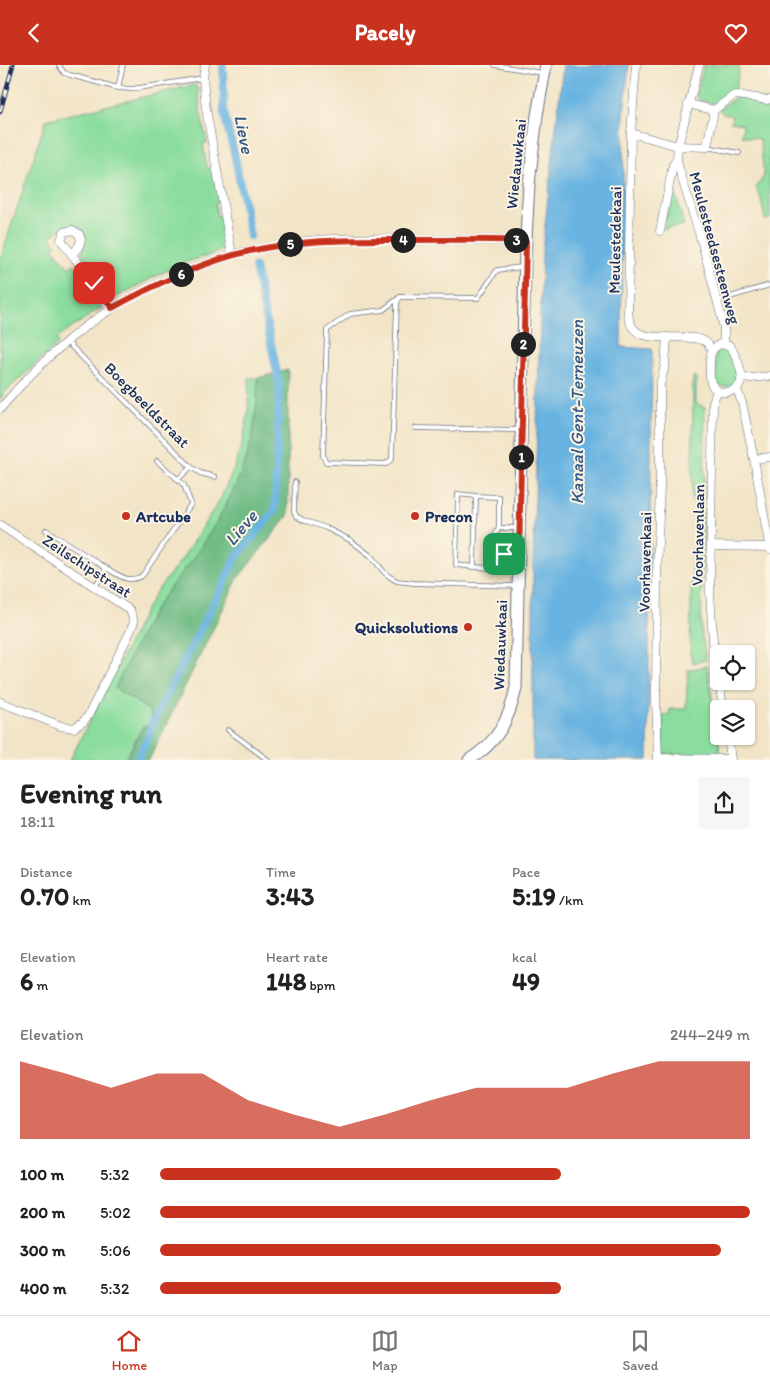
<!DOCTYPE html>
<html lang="en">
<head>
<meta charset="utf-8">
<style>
	body { margin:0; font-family:Itim,sans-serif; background:#f6f6f6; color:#202124; height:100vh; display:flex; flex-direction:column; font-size:19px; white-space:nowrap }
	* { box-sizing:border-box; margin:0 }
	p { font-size:16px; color:#757577 }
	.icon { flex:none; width:28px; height:28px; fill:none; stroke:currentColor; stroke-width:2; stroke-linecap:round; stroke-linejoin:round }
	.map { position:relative; height:695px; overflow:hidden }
	.details { display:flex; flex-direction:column; background:#fff; flex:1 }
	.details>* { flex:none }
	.fabs { position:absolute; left:710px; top:580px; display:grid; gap:10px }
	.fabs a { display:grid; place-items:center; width:45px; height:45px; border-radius:5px; background:#fff; box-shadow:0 1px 4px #0004; font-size:25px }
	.pin { position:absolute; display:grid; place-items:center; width:42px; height:42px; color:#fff; margin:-21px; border-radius:10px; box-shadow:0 2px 8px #0006 }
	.km { position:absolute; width:25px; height:25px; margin:-12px; border-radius:50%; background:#222; color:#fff; font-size:14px; line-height:25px; text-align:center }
	.round { display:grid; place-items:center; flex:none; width:52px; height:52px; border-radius:5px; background:#f6f6f6 }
	.headline { display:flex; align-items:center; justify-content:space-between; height:85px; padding:0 20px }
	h1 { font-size:28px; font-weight:700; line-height:38px }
	.stats { display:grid; grid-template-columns:repeat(3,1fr); gap:8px; height:85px; padding:5px 20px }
	.stats div { display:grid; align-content:center }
	.stats b { font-size:25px; font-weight:700 }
	.stats small { font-size:14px; font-weight:400 }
	.stats p { font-size:14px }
	.chart { height:140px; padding:10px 20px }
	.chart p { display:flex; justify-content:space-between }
	.chart svg { width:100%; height:90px; margin-top:5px; fill:#c8321e; opacity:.7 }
	ul { padding:0 20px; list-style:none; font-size:16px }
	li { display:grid; grid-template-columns:80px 60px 1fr; align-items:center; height:38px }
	li i { height:12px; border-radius:6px; background:#c8321e }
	header { display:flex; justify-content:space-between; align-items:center; height:65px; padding:0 20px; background:#c8321e; color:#fff; font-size:22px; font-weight:700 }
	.menu { display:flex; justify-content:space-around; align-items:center; height:70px; border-top:1px solid #e0e0e0; background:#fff; font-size:14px; color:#757577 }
	.menu a { display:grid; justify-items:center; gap:2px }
	.menu .active { color:#c8321e }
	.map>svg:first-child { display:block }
	.green { fill:#8add9e; stroke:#52867e }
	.forest { fill:#6fbc85; stroke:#457672 }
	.water { fill:#68b3e1; stroke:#4271a0 }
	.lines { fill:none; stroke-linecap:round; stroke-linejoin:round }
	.canal { stroke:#68b3e1; stroke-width:8 }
	.lane-casing { stroke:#666e82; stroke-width:5.5 }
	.street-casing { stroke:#666e82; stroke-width:9 }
	.secondary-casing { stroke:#666e82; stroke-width:13 }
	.lane { stroke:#fff; stroke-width:4 }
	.street { stroke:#fff; stroke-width:8 }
	.secondary { stroke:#fff; stroke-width:11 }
	.rail-casing { stroke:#1b2f5e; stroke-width:4.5 }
	.rail { stroke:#fcf5e5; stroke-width:2.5; stroke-dasharray:8; stroke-linecap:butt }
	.route-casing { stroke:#fff; stroke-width:10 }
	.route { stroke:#c8321e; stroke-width:6 }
	.poi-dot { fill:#c8321e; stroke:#fcf5e5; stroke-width:2 }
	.labels { text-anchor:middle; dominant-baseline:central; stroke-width:4; stroke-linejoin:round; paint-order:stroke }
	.street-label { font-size:16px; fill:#1b2f5e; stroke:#fcf5e5 }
	.poi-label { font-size:16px; font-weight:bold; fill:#1b2f5e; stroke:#fcf5e5; text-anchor:start }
	.water-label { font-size:18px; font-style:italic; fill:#325785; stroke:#fcf5e5 }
</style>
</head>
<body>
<header><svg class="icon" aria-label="back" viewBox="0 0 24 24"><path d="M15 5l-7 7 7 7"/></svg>Pacely<svg class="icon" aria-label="heart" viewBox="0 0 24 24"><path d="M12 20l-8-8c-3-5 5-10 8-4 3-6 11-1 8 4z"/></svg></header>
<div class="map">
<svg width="770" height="695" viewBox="0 0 770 695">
	<rect width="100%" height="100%" fill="#fcf5e5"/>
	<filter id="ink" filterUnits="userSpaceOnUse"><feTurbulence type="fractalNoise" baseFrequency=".02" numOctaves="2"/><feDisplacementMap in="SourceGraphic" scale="10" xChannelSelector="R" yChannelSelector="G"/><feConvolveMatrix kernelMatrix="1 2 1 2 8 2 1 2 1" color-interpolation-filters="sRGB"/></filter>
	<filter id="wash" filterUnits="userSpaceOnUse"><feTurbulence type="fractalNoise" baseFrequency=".0096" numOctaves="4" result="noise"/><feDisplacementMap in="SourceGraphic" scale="20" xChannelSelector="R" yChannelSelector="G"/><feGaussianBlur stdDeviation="1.12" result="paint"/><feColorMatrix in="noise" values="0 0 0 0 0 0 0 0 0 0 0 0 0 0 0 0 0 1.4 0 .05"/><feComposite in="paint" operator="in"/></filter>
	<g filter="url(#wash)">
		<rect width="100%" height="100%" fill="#f2e4c6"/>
		<path class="green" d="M704 0H740L735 25 716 39 699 35 696 30Z
			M194 20 198 23 200 45 207 78 203 79 207 103 212 102 219 136 215 138 217 151H221L226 180C217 191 197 193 184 198 160 208 137 221 115 233L110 232 100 218 103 215 82 190 83 182 87 172C75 153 65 161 51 172L57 180 53 183 69 203 74 199 83 211 80 214 88 225 92 223 102 237V242L57 273 58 279 8 324 0 334V195L46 55Z
			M738 31 770 36V154L765 155 761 133 756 123 764 111 760 74 742 71 743 59 731 57 732 51 724 49 720 46V43Z
			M673 120 684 160 664 164Z
			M724 283 727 285 730 288C732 295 736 304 736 311 737 321 722 326 716 317 713 311 716 295 716 289L721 284Z
			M696 311V338L705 343 704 439H695L692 436 693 312Z
			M249 313H258C257 335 256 356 251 377 240 421 215 462 189 499 181 510 171 520 163 532 144 559 130 593 115 623L150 646 152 659 142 662 125 695H70L145 546 156 527 182 494 221 433 235 401 243 375 248 348Z
			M696 443H701L703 444 701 566 706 595 693 598 690 588 692 484 695 480Z
			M707 601 721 691 662 689 663 650H669L670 644H686L688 605Z"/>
		<path class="forest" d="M288 305V451L238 513 149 695H126L143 663 152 659 150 646 115 623C130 593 144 559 163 532 171 520 181 510 189 499 215 462 240 421 251 377 256 356 257 335 258 313Z"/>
		<path class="water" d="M563 0H629L624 47 621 282 652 284 648 695H533V504L542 187Z"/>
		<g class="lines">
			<path class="canal" d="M223 0 224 48 235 92 250 171
				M137 695 149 670 152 659 228 510 235 494 275 445 279 317 255 202"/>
		</g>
	</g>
	<g filter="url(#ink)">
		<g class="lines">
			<g class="lane-casing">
				<path id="lane" d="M59 0 64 8 70 10 118 23 132 24 203 13
					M495 0 542 8
					M118 23 123 0
					M707 82 739 88
					M400 232 397 238 392 394 386 399 326 397 323 391 327 265 350 249 383 245 400 232 478 233 497 205 522 202
					M717 236 770 220
					M66 276 191 402 200 408 215 412
					M415 363 520 365
					M178 414 191 402
					M295 417 294 446 296 451 303 455 326 463 350 475 371 491 384 507 390 512 397 516 414 518 516 521
					M499 463 493 474 494 486 504 489
					M517 463H499V432L476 431 474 502 491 503 504 489 518 490
					M46 465 106 503 95 522
					M474 502 456 500 458 429 476 431
					M106 503C119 510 128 519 142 511L191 439 184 420 157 396
					M228 665 268 695"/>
			</g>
			<g class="street-casing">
				<path id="street" d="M205 0 203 13 206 44 232 190
					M636 0 631 68 628 249C629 255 630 260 634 264 646 279 686 267 704 276 708 278 710 282 712 285
					M699 0 678 81 677 94 679 104 702 178 722 254 724 264V279
					M714 45 733 31 737 30 768 35 770 34
					M631 68 678 81 707 82 714 45 688 39
					M660 166 673 100 677 94
					M72 190 79 181 81 175 79 169 73 165 64 167 61 175 112 243
					M720 279 730 281C735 288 744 309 741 317 736 330 716 331 711 318 709 312 710 305 710 298 710 289 711 284 720 279Z
					M741 314 770 311
					M737 324 742 338 754 394 770 484
					M717 326 713 337 710 527 713 577 719 614
					M0 344C20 320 42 297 66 277 112 237 174 208 232 190 254 184 277 181 299 177 335 172 372 174 409 175 448 175 487 174 526 176
					M754 394 770 392
					M0 460 130 545 134 557 130 567 88 651 83 657 74 663 61 661 0 637
					M711 481 770 482
					M719 616 723 644
					M728 671 731 695
					M658 693 731 694
					M658 695 656 632 657 508 660 419V320L665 300 667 272"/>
			</g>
			<g class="secondary-casing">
				<path id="secondary" d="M469 695C498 677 509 655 516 623L525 190 529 119 537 50 546 0"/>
			</g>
			<use href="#lane" class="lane"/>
			<use href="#street" class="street"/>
			<use href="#secondary" class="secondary"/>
			<g class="rail-casing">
				<path id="rail" d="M0 47 13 0"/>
			</g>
			<use href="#rail" class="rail"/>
		</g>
	</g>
	<g class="lines" filter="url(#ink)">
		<g class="route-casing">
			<path id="route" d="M94 218 112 243C151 222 191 202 234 190 295 173 350 175 412 175 450 175 488 174 526 176L519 490 504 489"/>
		</g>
		<use href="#route" class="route"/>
	</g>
	<g class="poi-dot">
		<circle cx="126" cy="451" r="5"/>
		<circle cx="415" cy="451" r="5"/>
		<circle cx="468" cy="562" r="5"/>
	</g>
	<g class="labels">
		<g class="street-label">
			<text transform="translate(516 99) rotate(-84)">Wiedauwkaai</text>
			<text transform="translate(615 175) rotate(-89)">Meulestedekaai</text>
			<text transform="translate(715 183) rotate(75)">Meulesteedsesteenweg</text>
			<text transform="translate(147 340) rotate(45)">Boegbeeldstraat</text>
			<text transform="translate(698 470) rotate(-89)">Voorhavenlaan</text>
			<text transform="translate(645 497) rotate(-89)">Voorhavenkaai</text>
			<text transform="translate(87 501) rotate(33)">Zeilschipstraat</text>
			<text transform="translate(500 580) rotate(-88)">Wiedauwkaai</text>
		</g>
		<g class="poi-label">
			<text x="136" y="451">Artcube</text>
			<text x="425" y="451">Precon</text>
			<text x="458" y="562" text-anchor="end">Quicksolutions</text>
		</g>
		<g class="water-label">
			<text transform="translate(244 69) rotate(79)">Lieve</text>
			<text transform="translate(577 347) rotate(-90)">Kanaal Gent-Terneuzen</text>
			<text transform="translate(241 463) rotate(-50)">Lieve</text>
		</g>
	</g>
</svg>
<div class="fabs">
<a><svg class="icon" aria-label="locate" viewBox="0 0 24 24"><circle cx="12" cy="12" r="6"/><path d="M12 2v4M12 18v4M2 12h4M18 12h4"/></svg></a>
<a><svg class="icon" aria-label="layers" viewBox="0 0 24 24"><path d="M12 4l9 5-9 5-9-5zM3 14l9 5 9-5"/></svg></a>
</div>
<div class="pin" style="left:504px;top:489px;background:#1e9e55"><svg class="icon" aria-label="arrive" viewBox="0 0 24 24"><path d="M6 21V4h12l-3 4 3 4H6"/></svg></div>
<div class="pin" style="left:94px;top:218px;background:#d93025"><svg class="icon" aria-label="check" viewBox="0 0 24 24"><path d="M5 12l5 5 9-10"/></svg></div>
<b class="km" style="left:521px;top:392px">1</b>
<b class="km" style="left:523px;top:279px">2</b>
<b class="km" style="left:516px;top:175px">3</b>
<b class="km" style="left:403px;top:175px">4</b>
<b class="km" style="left:290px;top:179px">5</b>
<b class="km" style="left:181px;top:209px">6</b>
</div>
<section class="details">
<div class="headline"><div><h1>Evening run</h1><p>18:11</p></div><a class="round"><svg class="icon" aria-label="share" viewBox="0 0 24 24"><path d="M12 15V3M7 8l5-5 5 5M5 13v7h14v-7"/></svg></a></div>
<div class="stats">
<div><p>Distance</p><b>0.70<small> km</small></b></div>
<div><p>Time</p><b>3:43</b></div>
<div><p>Pace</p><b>5:19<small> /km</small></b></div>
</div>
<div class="stats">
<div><p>Elevation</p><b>6<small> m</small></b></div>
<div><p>Heart rate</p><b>148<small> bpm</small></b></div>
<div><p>kcal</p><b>49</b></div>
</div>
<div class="chart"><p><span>Elevation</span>244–249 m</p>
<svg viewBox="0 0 160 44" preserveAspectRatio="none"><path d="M0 44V6L10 12L20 19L30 12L40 12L50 25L60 32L70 38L80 32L90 25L100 19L110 19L120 19L130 12L140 6L150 6L160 6V44z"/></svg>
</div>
<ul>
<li><b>100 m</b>5:32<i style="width:68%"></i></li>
<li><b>200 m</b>5:02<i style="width:100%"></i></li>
<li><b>300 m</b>5:06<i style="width:95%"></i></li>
<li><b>400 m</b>5:32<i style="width:68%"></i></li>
</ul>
</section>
<nav class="menu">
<a class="active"><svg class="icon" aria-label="home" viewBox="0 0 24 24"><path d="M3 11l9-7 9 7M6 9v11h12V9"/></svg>Home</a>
<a><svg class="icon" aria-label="map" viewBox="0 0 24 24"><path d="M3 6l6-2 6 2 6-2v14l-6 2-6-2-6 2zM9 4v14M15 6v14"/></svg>Map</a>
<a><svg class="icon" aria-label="saved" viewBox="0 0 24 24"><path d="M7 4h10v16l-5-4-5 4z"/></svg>Saved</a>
</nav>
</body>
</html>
